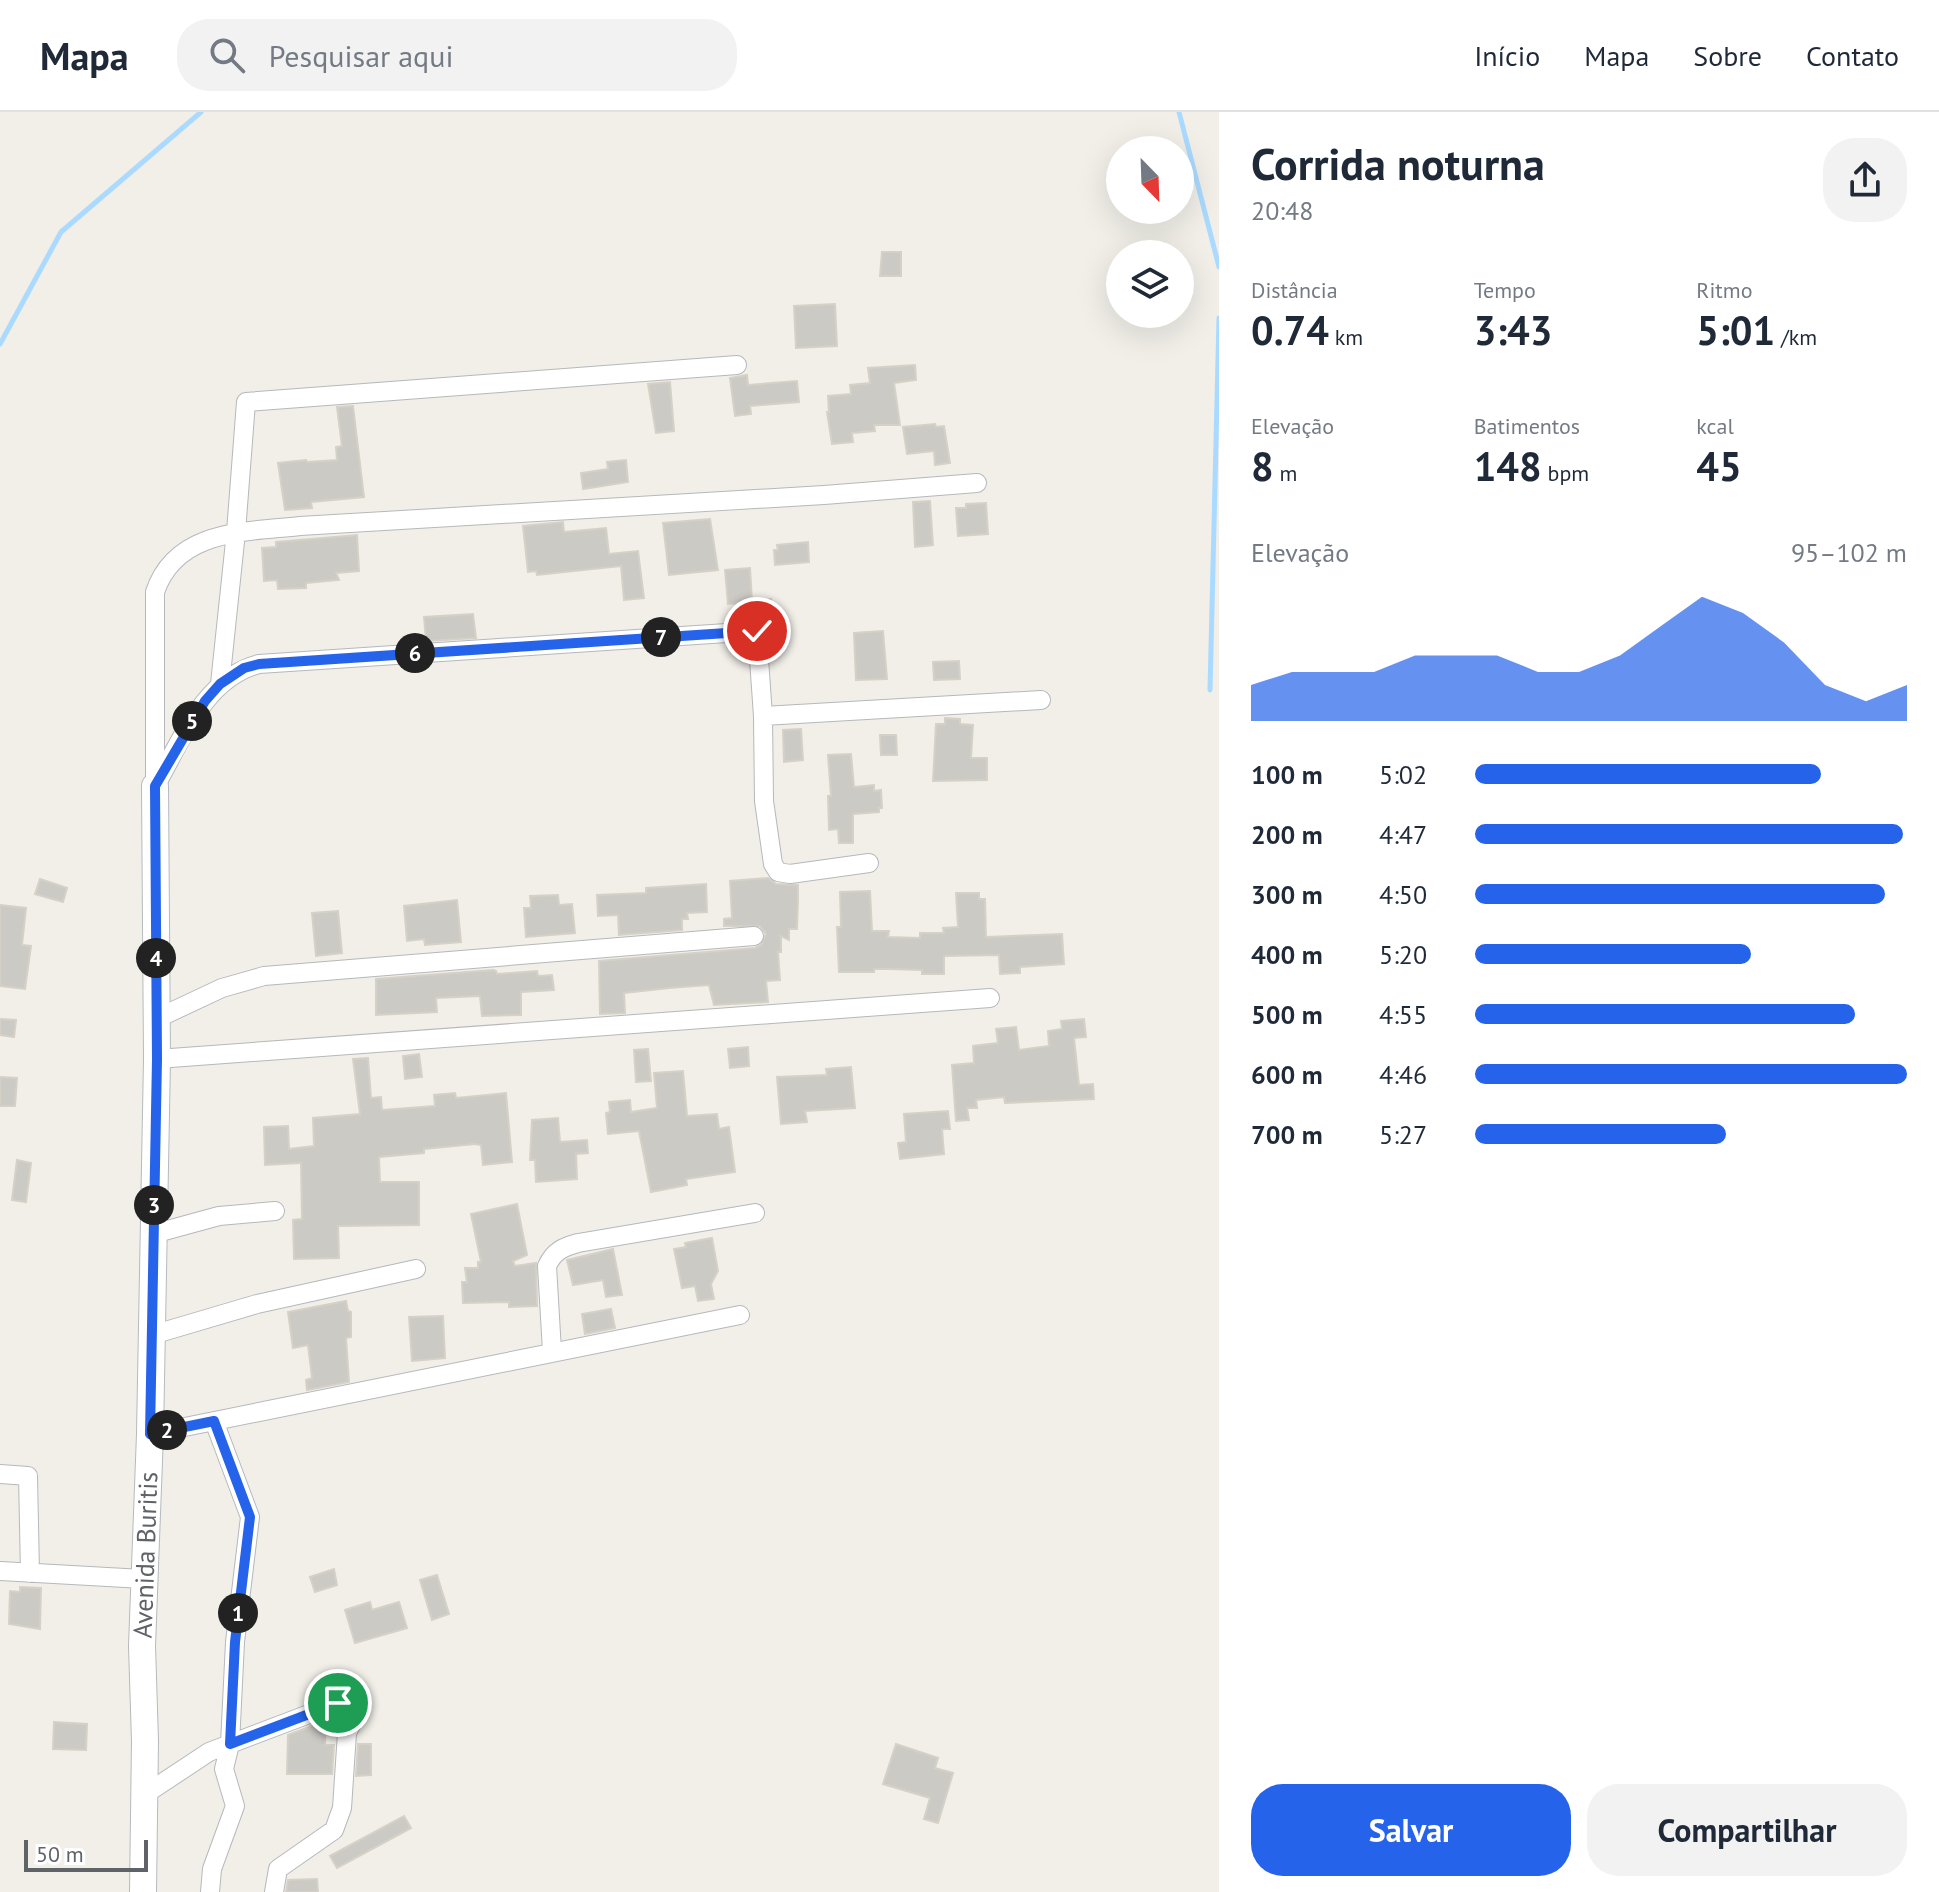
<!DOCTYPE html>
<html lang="pt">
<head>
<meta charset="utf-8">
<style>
	body { margin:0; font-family:"PT Sans",sans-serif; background:#f2f2f3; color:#1f2937; height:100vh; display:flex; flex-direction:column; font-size:30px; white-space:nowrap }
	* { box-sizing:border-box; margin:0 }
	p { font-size:26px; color:#747a83 }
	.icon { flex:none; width:44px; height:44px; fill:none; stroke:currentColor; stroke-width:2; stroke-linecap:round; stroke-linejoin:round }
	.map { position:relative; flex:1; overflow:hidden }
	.details { display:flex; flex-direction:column; background:#fff; width:720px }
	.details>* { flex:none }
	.needle { width:52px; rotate:157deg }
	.buttons { position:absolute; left:1106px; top:24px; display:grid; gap:16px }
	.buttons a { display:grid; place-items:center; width:88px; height:88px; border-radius:50%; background:#fff; box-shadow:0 8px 32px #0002; font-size:40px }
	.scale { position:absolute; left:24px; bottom:20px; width:124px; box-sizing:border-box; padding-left:8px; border:4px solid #5f6368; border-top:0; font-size:22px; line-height:28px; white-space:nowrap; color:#5f6368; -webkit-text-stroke:6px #fff; paint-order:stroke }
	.pin { position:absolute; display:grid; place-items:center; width:68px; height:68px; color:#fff; margin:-34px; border:4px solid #fff; border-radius:50%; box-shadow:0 2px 8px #0007 }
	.km { position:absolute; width:40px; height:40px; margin:-20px; border-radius:50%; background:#222; color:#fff; font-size:22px; line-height:40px; text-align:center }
	.round { display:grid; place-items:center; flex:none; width:84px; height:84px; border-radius:32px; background:#f2f2f3 }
	.overview { display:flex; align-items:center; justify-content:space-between; height:136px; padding:0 32px }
	h1 { font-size:44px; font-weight:700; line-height:60px }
	.stats { display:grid; grid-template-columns:repeat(3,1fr); gap:12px; height:136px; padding:8px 32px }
	.stats div { display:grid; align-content:center }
	.stats b { font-size:40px; font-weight:700 }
	.stats small { font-size:22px; font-weight:400 }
	.stats p { font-size:22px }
	.chart { height:224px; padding:16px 32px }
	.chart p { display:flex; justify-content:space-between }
	.chart svg { width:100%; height:144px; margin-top:8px; fill:#2563eb; opacity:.7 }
	.button { display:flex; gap:16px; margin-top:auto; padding:16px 32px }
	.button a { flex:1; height:92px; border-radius:32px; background:#2563eb; color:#fff; font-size:32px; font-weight:700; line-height:92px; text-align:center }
	.button a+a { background:#f2f2f3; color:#1f2937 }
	ul { padding:0 32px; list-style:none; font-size:26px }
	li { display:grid; grid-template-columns:128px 96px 1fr; align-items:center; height:60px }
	li i { height:20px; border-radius:10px; background:#2563eb }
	header { display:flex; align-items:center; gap:48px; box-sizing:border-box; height:112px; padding:0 40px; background:#fff; border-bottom:2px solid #e0e1e3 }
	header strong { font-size:38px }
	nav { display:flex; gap:44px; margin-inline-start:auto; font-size:28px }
	.search { width:560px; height:72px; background:#f2f2f3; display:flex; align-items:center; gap:20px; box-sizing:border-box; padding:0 28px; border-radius:32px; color:#747a83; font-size:30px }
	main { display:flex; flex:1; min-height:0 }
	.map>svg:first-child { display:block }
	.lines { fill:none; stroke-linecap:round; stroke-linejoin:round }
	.stream { stroke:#aadaff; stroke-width:5 }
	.building { fill:#cccac5; stroke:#d6d1c6; stroke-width:2 }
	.street-casing { stroke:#b5b8bc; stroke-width:20 }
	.secondary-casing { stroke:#b6babf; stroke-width:28 }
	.street { stroke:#fff; stroke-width:18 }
	.secondary { stroke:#fff; stroke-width:26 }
	.route-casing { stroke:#fff; stroke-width:16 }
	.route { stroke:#2563eb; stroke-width:10 }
	.labels { text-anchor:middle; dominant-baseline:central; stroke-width:6; stroke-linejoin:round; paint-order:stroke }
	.street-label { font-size:26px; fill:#5f6368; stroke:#fff }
</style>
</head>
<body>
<header>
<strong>Mapa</strong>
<div class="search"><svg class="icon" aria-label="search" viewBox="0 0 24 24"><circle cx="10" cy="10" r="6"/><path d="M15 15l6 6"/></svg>Pesquisar aqui</div>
<nav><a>Início</a><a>Mapa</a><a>Sobre</a><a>Contato</a></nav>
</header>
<main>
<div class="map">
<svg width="1219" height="1780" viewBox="0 0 1219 1780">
	<rect width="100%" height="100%" fill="#f1efe8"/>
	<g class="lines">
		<path class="stream" d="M1179 0 1219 155
			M0 232 61 120 201 0
			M1210 578 1219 206"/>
	</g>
	<path class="building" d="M882 140H901V164H880Z
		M835 192 837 234 796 236 794 194Z
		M915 253 916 268 894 271 900 313H874L875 319 852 321 853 330 832 332 827 300H829L828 284 851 282 850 273 870 271 868 256Z
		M747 263 748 273 797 269 799 290 750 294 751 302 735 304 730 266Z
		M670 270 674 319 656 321 648 272Z
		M353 294 364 385 311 390 312 396 285 398 278 351 306 348 307 350 337 348 336 335 342 334 337 295Z
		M935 312 936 315 944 314 950 351 935 353 934 339 907 342 903 315Z
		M626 348 628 370 583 377 581 361 608 357 607 350Z
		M930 389 933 433 915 435 913 390Z
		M986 391 988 422 958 424 956 396H966V392Z
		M710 407 718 458 669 463 663 411Z
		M563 410 564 420 606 416 609 442 638 439 644 486 624 488 621 454 537 463 536 459 528 460 523 414Z
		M357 423 359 459 336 461 339 468 306 471V476L278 477 277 468 264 469 262 436 276 435V430Z
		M808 430 809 450 775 453 774 438H778L777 433Z
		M750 456 752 489 771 487 772 506 750 507 749 490 728 492 725 458Z
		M473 502 476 526 426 529 424 505Z
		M883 519 887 567 856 568 854 521Z
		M959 549 960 567 934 568 933 550Z
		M945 606 960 607V612L973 613 971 646H987V668L933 669 936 612H945Z
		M801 617 803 648 784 650 783 618Z
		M880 623H896L897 643H881Z
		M851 642 854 675 874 673V679L881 678 882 696H879V700L853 702V731H839L838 717 829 718 828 684H831L828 643Z
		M768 766 776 772 798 773V787L797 817H789V828L781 824V840H778L780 868 766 869 768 890 714 893 709 873 669 876 624 881 625 901 600 902 599 849 755 836 761 833 766 822 760 814H724V807L732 806 730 769Z
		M40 767 67 776 63 790 35 782Z
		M706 772 707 800 687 801 688 807H682V818L619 823 618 803 598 804 597 783 646 781V776Z
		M870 779 872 819H889L888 825 920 826V821H944L943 816 958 815 956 781H979V787H985L986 825 1062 822 1064 852 1020 855V861L1000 862 999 843 944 844V862H922V858L888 857H874V860H839L837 815H841L840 780Z
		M558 783 559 793 572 792 575 821 526 825 524 796H531L530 784Z
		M457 788 461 830 425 833 424 827 407 829 404 794Z
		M0 793 26 796 22 833 31 834 25 877 0 874Z
		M338 799 342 841 316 844 312 801Z
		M493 858 496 859 497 862 537 859 538 864 552 863 554 878 521 880V903L482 904 480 884 436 886 437 900 376 903V867Z
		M0 907 16 908 14 925 0 923Z
		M1084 907 1086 925 1074 926 1079 973 1093 972 1094 987 1005 991 1004 985 976 988 977 996H967L969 1008 956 1009 952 953 974 951 973 934 998 931 996 917 1016 915 1019 938 1049 934 1048 919 1062 917 1061 909Z
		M748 935 749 954 730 956 728 937Z
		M648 937 651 969 636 970 634 938Z
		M419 942 422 965 405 967 403 944Z
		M368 946 371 986 381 985 382 998 435 994 434 983 455 981 456 986 506 981 512 1050 483 1053 481 1033 475 1032 424 1037V1041L379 1045 380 1070H419V1113L338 1114 339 1146 294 1147 293 1108 302 1107 301 1051 265 1053 264 1015 288 1014 289 1037 314 1034 313 1006 360 1002 353 947Z
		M851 955 855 996 805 999 807 1010 781 1012 777 965 827 963 826 957Z
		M683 959 687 1004 717 1002 719 1017 729 1015 735 1060 686 1067 687 1073 651 1080 639 1019 608 1022 606 1001 610 1000 609 990 630 988 631 1000 657 996 654 961Z
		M0 965 17 966 15 994H0Z
		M948 999 950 1017H942L944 1042 900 1047 898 1031 906 1030 904 1002Z
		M558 1006 560 1030 587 1028 588 1041 576 1042 577 1067 536 1070 535 1048H530L532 1008Z
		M17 1048 31 1051 26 1090 12 1088Z
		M517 1092 527 1143 513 1149 515 1154 536 1151 537 1194 509 1195V1190L463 1191 462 1170H467L465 1156H478V1150H481L471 1102Z
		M712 1126 718 1159 711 1172 714 1187 698 1189 695 1174 682 1176 674 1137 686 1135 685 1131Z
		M613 1137 622 1183 606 1185 603 1168 573 1173 567 1148Z
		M346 1189 348 1199 351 1200V1225L346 1226 349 1270 307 1278 306 1268 312 1266 308 1233 293 1236 288 1200Z
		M611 1197 615 1216 585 1222 582 1202Z
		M443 1204 445 1246 412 1249 409 1205Z
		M334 1457 337 1473 315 1480 310 1465Z
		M437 1463 449 1502 432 1508 420 1468Z
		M20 1475 41 1476 40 1517 9 1512 10 1479 20 1480Z
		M370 1490 372 1498 399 1490 407 1516 355 1531 345 1498Z
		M54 1610 87 1612 86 1638 53 1637Z
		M319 1611H326L325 1633H334L332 1662H287L288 1623Z
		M358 1632H371V1663L356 1664Z
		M896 1632 938 1646 935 1656 953 1661 938 1711 924 1707 930 1686 883 1672Z
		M404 1704 411 1716 337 1756 330 1744Z
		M317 1767 318 1780H286L288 1768Z"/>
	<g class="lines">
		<g class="street-casing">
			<path id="street" d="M220 572 236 420 246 290 737 253
				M763 604 1041 588
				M157 671C182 627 205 566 259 552L757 519 763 604 764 689 773 752 778 760 790 762 869 751
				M155 674V480C176 417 246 420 300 414L824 383 977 371
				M156 907 222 876 264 864 754 824
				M157 947 990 886
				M153 1122 219 1104 275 1099
				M152 1223 257 1192 416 1157
				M552 1239 547 1154C554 1139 563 1135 578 1131L755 1101
				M150 1322 740 1203
				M0 1362 28 1364 30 1461
				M0 1459 143 1467
				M144 1683 209 1640 338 1591 350 1590 358 1594 357 1601 347 1621 342 1696 334 1718 278 1757 274 1780
				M210 1780 212 1757 235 1694 224 1657 230 1632 235 1530 250 1405 214 1309"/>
		</g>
		<g class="secondary-casing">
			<path id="secondary" d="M143 1780 145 1629 142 1534 150 1322 157 947 155 674"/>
		</g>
		<use href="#street" class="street"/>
		<use href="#secondary" class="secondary"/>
	</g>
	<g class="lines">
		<g class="route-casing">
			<path id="route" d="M338 1591 230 1632 235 1530 250 1405 214 1309 150 1322 157 947 155 674 205 589 220 572 244 556 259 552 757 519"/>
		</g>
		<use href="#route" class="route"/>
	</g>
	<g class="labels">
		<g class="street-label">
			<text transform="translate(145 1443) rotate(-88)">Avenida Buritis</text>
		</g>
	</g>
</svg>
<div class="buttons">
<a><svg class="needle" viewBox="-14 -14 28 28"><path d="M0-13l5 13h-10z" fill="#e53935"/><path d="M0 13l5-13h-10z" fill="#747a83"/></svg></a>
<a><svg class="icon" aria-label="layers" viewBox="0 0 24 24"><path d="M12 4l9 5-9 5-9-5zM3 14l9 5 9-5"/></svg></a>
</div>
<div class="scale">50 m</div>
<div class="pin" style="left:338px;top:1591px;background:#1e9e55"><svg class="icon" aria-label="arrive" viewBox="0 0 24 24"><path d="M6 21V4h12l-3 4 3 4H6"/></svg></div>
<div class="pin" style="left:757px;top:519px;background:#d93025"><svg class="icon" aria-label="check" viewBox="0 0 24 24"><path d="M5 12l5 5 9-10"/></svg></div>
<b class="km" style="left:238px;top:1501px">1</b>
<b class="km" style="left:167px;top:1318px">2</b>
<b class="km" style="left:154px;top:1093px">3</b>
<b class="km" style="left:156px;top:846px">4</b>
<b class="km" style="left:192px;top:609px">5</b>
<b class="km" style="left:415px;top:541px">6</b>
<b class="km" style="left:661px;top:525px">7</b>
</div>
<section class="details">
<div class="overview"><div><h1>Corrida noturna</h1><p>20:48</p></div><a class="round"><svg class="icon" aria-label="share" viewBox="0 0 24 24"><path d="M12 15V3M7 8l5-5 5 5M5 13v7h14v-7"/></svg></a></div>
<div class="stats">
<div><p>Distância</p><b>0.74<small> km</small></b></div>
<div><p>Tempo</p><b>3:43</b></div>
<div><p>Ritmo</p><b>5:01<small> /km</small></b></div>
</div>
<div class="stats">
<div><p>Elevação</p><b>8<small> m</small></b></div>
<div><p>Batimentos</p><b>148<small> bpm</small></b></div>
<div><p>kcal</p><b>45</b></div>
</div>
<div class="chart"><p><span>Elevação</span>95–102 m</p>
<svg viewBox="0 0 160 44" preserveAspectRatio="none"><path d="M0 44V33L10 29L20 29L30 29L40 24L50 24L60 24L70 29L80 29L90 24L100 15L110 6L120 11L130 20L140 33L150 38L160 33V44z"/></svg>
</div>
<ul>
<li><b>100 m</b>5:02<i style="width:80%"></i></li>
<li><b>200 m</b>4:47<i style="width:99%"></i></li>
<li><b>300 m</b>4:50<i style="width:95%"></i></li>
<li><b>400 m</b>5:20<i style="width:64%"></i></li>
<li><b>500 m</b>4:55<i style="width:88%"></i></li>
<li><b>600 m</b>4:46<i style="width:100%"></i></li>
<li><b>700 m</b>5:27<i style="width:58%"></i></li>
</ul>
<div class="button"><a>Salvar</a><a>Compartilhar</a></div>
</section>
</main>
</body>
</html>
